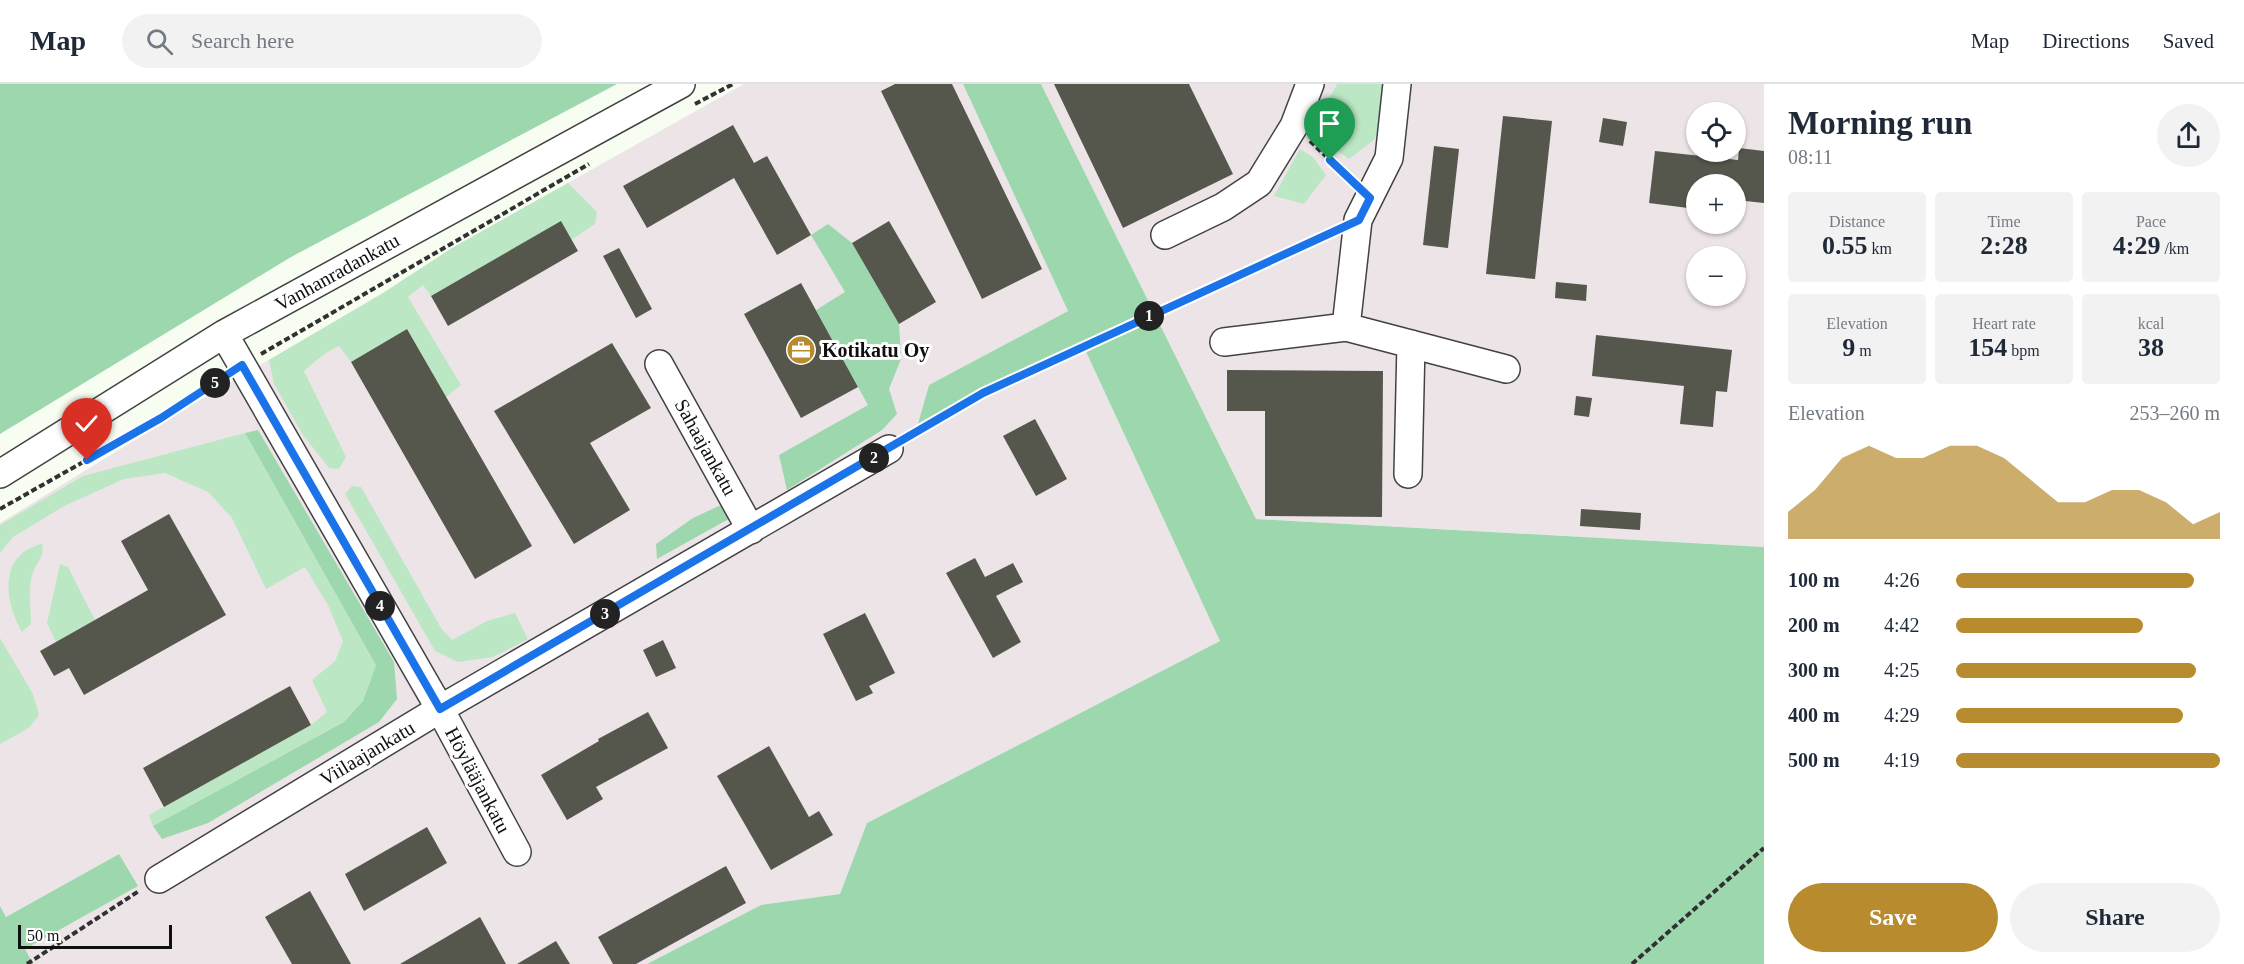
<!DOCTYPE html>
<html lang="en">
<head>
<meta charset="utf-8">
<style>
	body { margin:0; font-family:Georgia,serif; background:#f2f2f3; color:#1f2937; height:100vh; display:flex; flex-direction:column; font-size:22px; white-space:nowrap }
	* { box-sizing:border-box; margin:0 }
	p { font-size:20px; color:#747a83 }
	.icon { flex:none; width:33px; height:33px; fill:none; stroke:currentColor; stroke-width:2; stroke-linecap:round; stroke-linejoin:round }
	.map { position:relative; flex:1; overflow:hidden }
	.details { display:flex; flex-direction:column; background:#fff; width:480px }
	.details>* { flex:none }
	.controls { position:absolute; left:1686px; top:18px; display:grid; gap:12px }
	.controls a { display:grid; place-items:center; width:60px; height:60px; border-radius:50%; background:#fff; box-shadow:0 2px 4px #0004; font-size:30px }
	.scale { position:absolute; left:18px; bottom:15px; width:154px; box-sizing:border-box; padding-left:6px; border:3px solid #0f0f0f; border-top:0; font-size:16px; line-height:21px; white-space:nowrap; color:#0f0f0f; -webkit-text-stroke:4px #fff; paint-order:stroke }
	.pin { position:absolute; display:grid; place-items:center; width:51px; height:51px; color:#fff; margin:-62px -26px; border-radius:50% 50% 50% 0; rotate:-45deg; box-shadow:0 0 6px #0007 }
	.pin .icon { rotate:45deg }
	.km { position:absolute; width:30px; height:30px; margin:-15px; border-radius:50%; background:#222; color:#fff; font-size:16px; line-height:30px; text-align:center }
	.round { display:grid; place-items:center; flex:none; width:63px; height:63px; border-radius:32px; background:#f2f2f3 }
	.overview { display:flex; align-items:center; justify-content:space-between; height:102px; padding:0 24px }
	h1 { font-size:33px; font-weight:600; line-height:45px }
	.figures { display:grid; grid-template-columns:repeat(3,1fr); gap:9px; height:102px; padding:6px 24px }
	.figures div { display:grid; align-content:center; border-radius:6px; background:#f2f2f3; text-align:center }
	.figures b { font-size:26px; font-weight:600 }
	.figures small { font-size:16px; font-weight:400 }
	.figures p { font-size:16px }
	.chart { height:168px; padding:12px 24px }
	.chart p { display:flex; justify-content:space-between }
	.chart svg { width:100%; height:108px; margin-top:6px; fill:#b78b2e; opacity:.7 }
	.action { display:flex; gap:12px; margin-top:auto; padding:12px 24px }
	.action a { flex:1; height:69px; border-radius:36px; background:#b78b2e; color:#fff; font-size:24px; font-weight:600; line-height:69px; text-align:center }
	.action a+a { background:#f2f2f3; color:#1f2937 }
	ul { padding:0 24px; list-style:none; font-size:20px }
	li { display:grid; grid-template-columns:96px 72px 1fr; align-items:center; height:45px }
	li i { height:15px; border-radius:8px; background:#b78b2e }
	header { display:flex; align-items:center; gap:36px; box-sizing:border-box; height:84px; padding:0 30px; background:#fff; border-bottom:2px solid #e0e1e3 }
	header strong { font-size:28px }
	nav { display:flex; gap:33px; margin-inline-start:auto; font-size:21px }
	.search { width:420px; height:54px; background:#f2f2f3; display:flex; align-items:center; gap:15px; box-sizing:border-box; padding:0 21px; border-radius:33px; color:#747a83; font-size:22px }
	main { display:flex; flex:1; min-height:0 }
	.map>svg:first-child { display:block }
	.industrial { fill:#ede4e7; fill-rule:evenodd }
	.green { fill:#bce7c5 }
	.forest { fill:#9cd7ad }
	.building { fill:#55574c }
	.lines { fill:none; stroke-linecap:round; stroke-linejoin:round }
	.minor-casing { stroke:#424242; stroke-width:30 }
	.path { stroke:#313131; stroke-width:4; stroke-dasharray:6 3; stroke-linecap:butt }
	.minor { stroke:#fff; stroke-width:27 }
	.route-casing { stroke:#fff; stroke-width:12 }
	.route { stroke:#1a73e8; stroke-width:8 }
	.labels { text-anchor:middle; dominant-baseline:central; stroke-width:6; stroke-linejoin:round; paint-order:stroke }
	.street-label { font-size:20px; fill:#0f0f0f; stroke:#fff }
	.poi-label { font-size:20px; font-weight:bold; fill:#0f0f0f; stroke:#fff; text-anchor:start }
</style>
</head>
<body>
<header>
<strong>Map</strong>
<div class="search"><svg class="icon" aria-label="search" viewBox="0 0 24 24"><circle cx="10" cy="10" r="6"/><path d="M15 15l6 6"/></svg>Search here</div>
<nav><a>Map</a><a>Directions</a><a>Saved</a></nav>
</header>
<main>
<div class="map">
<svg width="1764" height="880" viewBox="0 0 1764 880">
	<rect width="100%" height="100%" fill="#f7fef1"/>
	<path class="industrial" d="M744 0H963L1068 227 929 301 919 339 1082 259 1220 557 867 739 840 810 761 821 647 880H33L24 865 137 802 119 770 6 833 0 822V439L200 316 383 209 452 164Z
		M1041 0H1337L1330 11 1388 0H1764V463L1256 435ZM1696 28H1736V68H1696ZM1696 100H1736V140H1696ZM1696 172H1736V212H1696Z"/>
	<path class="green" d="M1337 0H1388L1384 24 1375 55 1349 75 1323 57 1317 34Z
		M1300 65 1313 73 1326 91 1304 120 1274 112Z
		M568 99 597 128 595 140 571 156 561 138 431 212 423 201 408 213 461 301 446 313 407 245 351 278 339 262 324 270 304 287 346 373 339 385 329 384 303 351 274 300 269 276 383 209 452 164Z
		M245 349 376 581 363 617 344 638 153 742 149 731 311 641 327 628 312 596 335 577 343 557 328 521 305 483 266 505 232 434 208 408 165 389 124 395 64 422 13 453 0 469V441L83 392Z
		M352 402 361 403 441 544 452 556 487 537 515 529 528 555 493 573 458 578 435 567 345 410Z
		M42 459C45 475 36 477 32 491 28 506 31 524 31 540L22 548C9 526 0 490 21 470 26 465 36 462 42 459Z
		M60 480 68 483 95 536 56 558 47 539Z
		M0 554 33 610 39 631 29 644 0 660Z"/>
	<path class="forest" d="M0 0H617L291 173 0 350Z
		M963 0H1041L1256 435 1764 463V880H647L761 821 840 810 867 739 1220 557 1082 259 918 340 929 301 1068 227Z
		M828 140 852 159 899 240 901 275 889 305 897 330 882 346 787 406 779 371 868 321 816 226 845 208 811 151Z
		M258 346 394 578 397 615 379 638 208 739 162 755 153 742 344 638 363 617 376 581 245 349Z
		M723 420 734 432 657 475 656 460 693 434Z
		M119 770 138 802 25 865 33 880H0V822L6 833Z"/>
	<path class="building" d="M895 0H952L1042 185 982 215 881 7Z
		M1054 0H1189L1233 90 1123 144Z
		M1503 32 1552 37 1535 195 1486 190Z
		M1603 34 1627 38 1623 62 1599 58Z
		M733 41 754 79 767 72 811 151 777 171 734 94 647 144 623 102Z
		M1434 62 1459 65 1448 164 1423 161Z
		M1739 64 1764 67V119L1736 116V100H1696V125L1649 119 1655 67 1738 76Z
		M561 137 578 167 448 242 431 212Z
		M889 137 936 218 899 240 852 159Z
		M619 164 652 225 636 234 603 172Z
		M1556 198 1587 201 1586 217 1555 214Z
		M801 199 858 303 801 334 744 230Z
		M407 245 532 462 475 495 351 278Z
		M1596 251 1732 266 1727 308 1716 307 1713 343 1680 340 1684 302 1592 292Z
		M612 259 651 324 590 359 630 426 574 460 494 327Z
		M1227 286 1383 287 1382 433 1265 432V327H1227Z
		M1576 312 1592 314 1589 333 1574 331Z
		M1035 335 1067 395 1036 412 1003 352Z
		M1581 425 1641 429 1640 446 1580 442Z
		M169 430 226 531 84 611 69 584 54 592 40 567 148 506 121 457Z
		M975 474 985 493 1013 479 1023 498 996 512 1021 558 993 574 946 489Z
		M865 529 895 589 869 602 873 609 856 617 823 550Z
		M663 556 676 584 656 593 643 566Z
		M290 602 311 641 164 723 143 684Z
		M648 628 668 664 596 703 603 715 567 736 541 691 599 657 598 655Z
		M769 662 809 733 819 727 833 751 771 786 717 692Z
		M427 743 447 779 364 827 345 790Z
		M726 782 746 819 636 880H613L598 853Z
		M310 807 351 880H292L265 833Z
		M480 833 506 880H400L443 855Z
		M556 857 570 880H517Z"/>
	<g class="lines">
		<g class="minor-casing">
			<path id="minor" d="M1165 151 1223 123 1259 99 1294 42 1310 0
				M1346 243 1506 285
				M224 250 440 625 517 768
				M1224 258 1346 243 1358 136 1389 74 1397 0
				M659 280 751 446
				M0 390 224 250 681 0
				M1408 390 1411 260
				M159 795 440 625 889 365"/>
		</g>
		<path class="path" d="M695 20 733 0
			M1310 57 1352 97
			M261 270 589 80
			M908 354 983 309 1335 147
			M0 425 161 334 224 293
			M27 880 139 807
			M1632 880 1764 764"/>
		<use href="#minor" class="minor"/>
	</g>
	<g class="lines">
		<g class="route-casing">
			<path id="route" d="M87 376 161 334 242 281 440 625 983 309 1359 136 1370 114 1330 76"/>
		</g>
		<use href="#route" class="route"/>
	</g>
	<defs>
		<g id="office-disc" transform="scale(1.5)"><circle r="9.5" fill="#b78b2e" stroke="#fff"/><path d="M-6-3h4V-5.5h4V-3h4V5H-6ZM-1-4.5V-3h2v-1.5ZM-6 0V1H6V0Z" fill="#fff"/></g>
	</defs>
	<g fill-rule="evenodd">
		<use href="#office-disc" x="801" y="266"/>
	</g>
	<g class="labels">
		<g class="street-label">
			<text transform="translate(337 188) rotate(-29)">Vanhanradankatu</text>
			<text transform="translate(706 363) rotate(61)">Sahaajankatu</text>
			<text transform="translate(367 669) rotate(-31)">Viilaajankatu</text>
			<text transform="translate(478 696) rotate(62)">Höylääjankatu</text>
		</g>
		<g class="poi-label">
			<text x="822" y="266">Kotikatu Oy</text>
		</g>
	</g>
</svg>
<div class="controls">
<a><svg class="icon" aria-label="locate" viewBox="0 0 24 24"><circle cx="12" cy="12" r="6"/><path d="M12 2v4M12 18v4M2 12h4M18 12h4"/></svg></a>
<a>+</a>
<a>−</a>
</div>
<div class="scale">50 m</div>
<div class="pin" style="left:1330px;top:76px;background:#1e9e55"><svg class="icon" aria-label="arrive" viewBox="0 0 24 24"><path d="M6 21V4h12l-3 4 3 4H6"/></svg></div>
<div class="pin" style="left:87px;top:376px;background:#d93025"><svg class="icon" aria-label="check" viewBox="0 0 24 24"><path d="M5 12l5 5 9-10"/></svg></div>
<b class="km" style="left:1149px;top:232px">1</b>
<b class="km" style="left:874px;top:374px">2</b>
<b class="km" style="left:605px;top:530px">3</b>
<b class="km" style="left:380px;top:522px">4</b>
<b class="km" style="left:215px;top:299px">5</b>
</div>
<section class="details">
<div class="overview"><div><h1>Morning run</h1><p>08:11</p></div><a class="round"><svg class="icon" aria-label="share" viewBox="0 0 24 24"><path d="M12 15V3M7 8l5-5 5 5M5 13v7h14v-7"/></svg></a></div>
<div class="figures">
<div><p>Distance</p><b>0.55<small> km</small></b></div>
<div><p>Time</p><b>2:28</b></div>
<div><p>Pace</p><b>4:29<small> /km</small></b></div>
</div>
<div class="figures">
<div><p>Elevation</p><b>9<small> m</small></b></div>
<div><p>Heart rate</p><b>154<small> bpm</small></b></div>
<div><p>kcal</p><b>38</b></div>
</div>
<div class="chart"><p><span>Elevation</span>253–260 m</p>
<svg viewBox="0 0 160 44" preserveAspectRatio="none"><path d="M0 44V33L10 24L20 11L30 6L40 11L50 11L60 6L70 6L80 11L90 20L100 29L110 29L120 24L130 24L140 29L150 38L160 33V44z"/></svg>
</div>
<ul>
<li><b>100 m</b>4:26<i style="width:90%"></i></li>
<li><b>200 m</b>4:42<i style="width:71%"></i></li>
<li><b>300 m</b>4:25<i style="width:91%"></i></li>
<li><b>400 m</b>4:29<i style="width:86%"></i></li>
<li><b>500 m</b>4:19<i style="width:100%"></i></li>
</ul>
<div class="action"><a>Save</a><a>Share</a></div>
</section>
</main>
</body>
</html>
